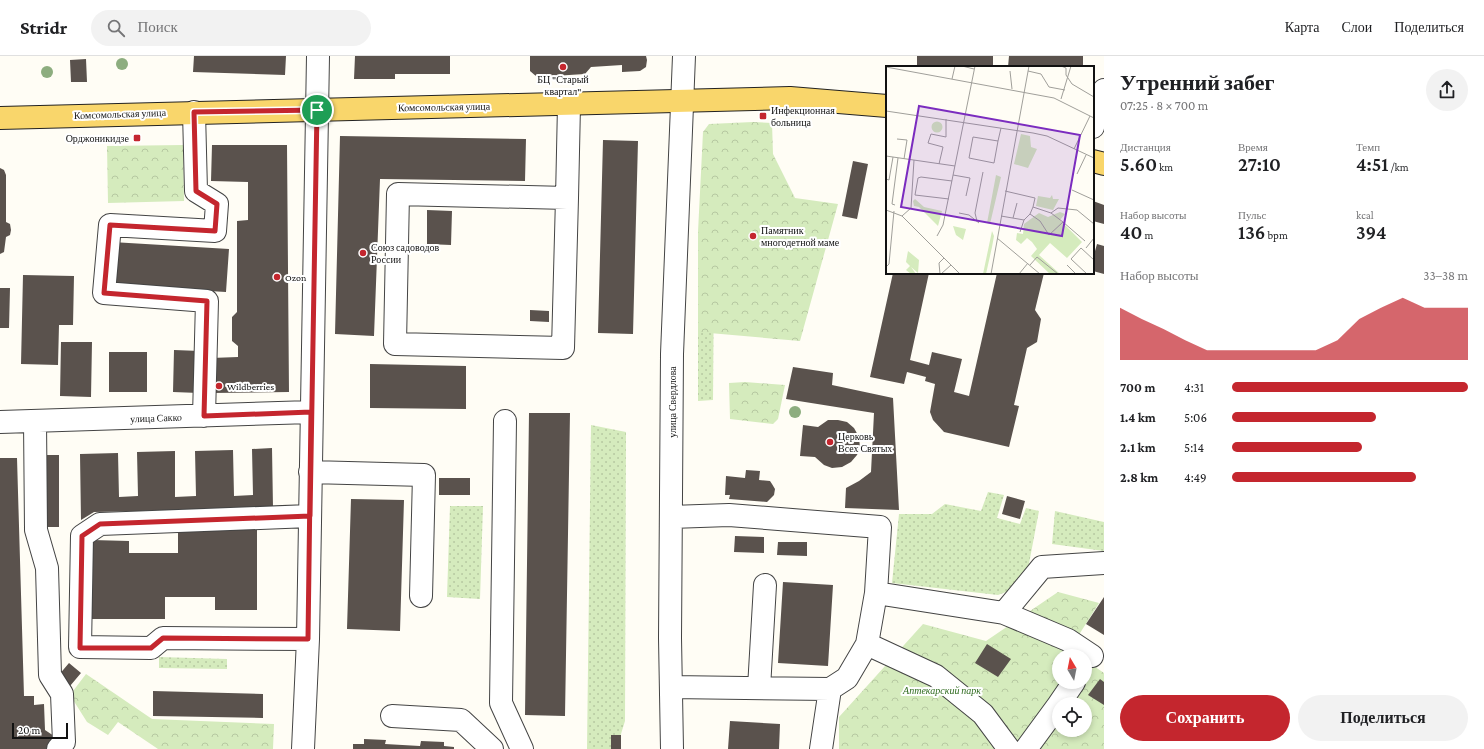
<!DOCTYPE html>
<html lang="ru">
<head>
<meta charset="utf-8">
<style>
	body { margin:0; font-family:"Crimson Pro",serif; background:#f2f2f2; color:#202124; height:100vh; display:flex; flex-direction:column; font-size:15px; white-space:nowrap }
	* { box-sizing:border-box; margin:0 }
	p { font-size:13px; color:#757577 }
	.icon { flex:none; width:22px; height:22px; fill:none; stroke:currentColor; stroke-width:2; stroke-linecap:round; stroke-linejoin:round }
	.map { position:relative; flex:1; overflow:hidden }
	.panel { display:flex; flex-direction:column; background:#fff; width:380px }
	.panel>* { flex:none }
	.needle { width:26px; rotate:350deg }
	.controls { position:absolute; left:1052px; top:593px; display:grid; gap:8px }
	.controls a { display:grid; place-items:center; width:40px; height:40px; border-radius:50%; background:#fff; box-shadow:0 2px 6px #0003; font-size:20px }
	.scale { position:absolute; left:12px; bottom:10px; width:56px; box-sizing:border-box; padding-left:4px; border:2px solid #111; border-top:0; font-size:11px; line-height:14px; white-space:nowrap; color:#111; -webkit-text-stroke:3px #fff; paint-order:stroke }
	.pin { position:absolute; display:grid; place-items:center; width:34px; height:34px; color:#fff; margin:-17px; border:2px solid #fff; border-radius:50%; box-shadow:0 1px 4px #0007 }
	.round { display:grid; place-items:center; flex:none; width:42px; height:42px; border-radius:21px; background:#f2f2f2 }
	.summary { display:flex; align-items:center; justify-content:space-between; height:68px; padding:0 16px }
	h1 { font-size:22px; font-weight:600; line-height:30px }
	.figures { display:grid; grid-template-columns:repeat(3,1fr); gap:6px; height:68px; padding:4px 16px }
	.figures div { display:grid; align-content:center }
	.figures b { font-size:20px; font-weight:600 }
	.figures small { font-size:11px; font-weight:400 }
	.figures p { font-size:11px }
	.chart { height:112px; padding:8px 16px }
	.chart p { display:flex; justify-content:space-between }
	.chart svg { width:100%; height:72px; margin-top:4px; fill:#c4262e; opacity:.7 }
	.cta { display:flex; gap:8px; margin-top:auto; padding:8px 16px }
	.cta a { flex:1; height:46px; border-radius:24px; background:#c4262e; color:#fff; font-size:16px; font-weight:600; line-height:46px; text-align:center }
	.cta a+a { background:#f2f2f2; color:#202124 }
	ul { padding:0 16px; list-style:none; font-size:13px }
	li { display:grid; grid-template-columns:64px 48px 1fr; align-items:center; height:30px }
	li i { height:10px; border-radius:5px; background:#c4262e }
	header { display:flex; align-items:center; gap:24px; box-sizing:border-box; height:56px; padding:0 20px; background:#fff; border-bottom:1px solid #e0e0e0 }
	header strong { font-size:19px }
	nav { display:flex; gap:22px; margin-inline-start:auto; font-size:14px }
	.search { width:280px; height:36px; background:#f2f2f2; display:flex; align-items:center; gap:10px; box-sizing:border-box; padding:0 14px; border-radius:22px; color:#757577; font-size:15px }
	main { display:flex; flex:1; min-height:0 }
	.map>svg:first-child { display:block }
	.grass { fill:url(#grass-dots) }
	.park { fill:url(#park-crowns); fill-rule:evenodd }
	.building { fill:#5a524d }
	.lines { fill:none; stroke-linecap:round; stroke-linejoin:round }
	.minor-casing { stroke:#444; stroke-width:24 }
	.major-casing { stroke:#222; stroke-width:24 }
	.minor { stroke:#fff; stroke-width:22 }
	.major { stroke:#f9d66b; stroke-width:22 }
	.tree { fill:#8dad7f }
	.route-casing { stroke:#fff; stroke-width:8 }
	.route { stroke:#c4262e; stroke-width:5 }
	.poi-dot { fill:#c4262e; stroke:#fff; stroke-width:1.5 }
	.labels { text-anchor:middle; dominant-baseline:central; stroke-width:4; stroke-linejoin:round; paint-order:stroke }
	.poi-label { font-size:10px; fill:#111; stroke:#fff; text-anchor:start }
	.street-label { font-size:10px; fill:#111; stroke:#fff }
	.park-label { font-size:10px; font-style:italic; fill:#2f6b1f; stroke:#fff }
	.inset-road { fill:none; stroke:#a09f9a; stroke-width:1 }
	.view { fill:#7b2cbf; fill-opacity:0.15; stroke:#7b2cbf; stroke-width:2 }
	.inset-edge { fill:none; stroke:#111; stroke-width:2 }
</style>
</head>
<body>
<header>
<strong>Stridr</strong>
<div class="search"><svg class="icon" aria-label="search" viewBox="0 0 24 24"><circle cx="10" cy="10" r="6"/><path d="M15 15l6 6"/></svg>Поиск</div>
<nav><a>Карта</a><a>Слои</a><a>Поделиться</a></nav>
</header>
<main>
<div class="map">
<svg width="1104" height="693" viewBox="0 0 1104 693">
	<defs>
		<pattern id="grass-dots" width="8" height="8" patternUnits="userSpaceOnUse"><rect width="8" height="8" fill="#d5ebbd"/><path d="M2 2h.1M6 6h.1" fill="none" stroke="#b6c8a1" stroke-width="1.8" stroke-linecap="round"/></pattern>
		<pattern id="park-crowns" width="20" height="18" patternUnits="userSpaceOnUse"><rect width="20" height="18" fill="#d5ebbd"/><path d="M2 6a3 3 0 1 1 6 0M12 15a3 3 0 1 1 6 0" fill="none" stroke="#b6c8a1"/></pattern>
	</defs>
	<rect width="100%" height="100%" fill="#fffdf5"/>
	<path class="grass" d="M698 216 714 217 713 344 698 345Z
		M591 369 626 376 625 665 620 681 613 693H587Z
		M988 436 1004 439 997 462 1020 468 1026 452 1039 455 1027 518 1014 533 998 539 892 527 899 458H932L945 448 981 455Z
		M450 450H483L480 543 447 541Z
		M1055 455 1104 466V495L1052 488Z
		M159 601 227 603V613L159 612Z"/>
	<path class="park" d="M753 66 772 67 773 98 795 142 838 148 800 285 698 276V176L703 76 709 68Z
		M183 89 184 145 108 147 107 90Z
		M745 326 785 329 778 363 773 368 730 363 729 327Z
		M1058 536 1099 547 1070 593 1080 600H1059V626H1085V604L1104 617V693H839V661L923 568 986 585ZM1059 648H1085V674H1059Z
		M86 618 152 663 274 668 273 693H158L118 666 108 679 87 666 70 639Z"/>
	<path class="building" d="M194 0H286L285 19 193 16Z
		M355 0H450V18H395V23H354Z
		M530 0H646L647 4 646 11 640 15 622 16V9L591 11 585 18 537 21 530 15Z
		M917 0H993V10H917Z
		M1009 0H1083V11H1008Z
		M86 3 87 26H71L70 4Z
		M340 80 526 83 525 125 380 123 374 280 335 278Z
		M603 84 638 85 633 278 598 277Z
		M212 89H287L289 336 211 337V302L238 301V290L232 285V261L237 256V165L248 164V126L211 125Z
		M853 105 868 108 857 163 842 160Z
		M0 112 4 114 6 119V166L10 168 11 174 10 179 6 181 4 196 0 198Z
		M1093 145 1104 149V168L1093 165Z
		M427 154 452 155 451 189 427 188Z
		M112 186 229 193 226 236 109 229Z
		M1097 188 1104 190V218L1093 215V202Z
		M893 217H929L910 304 929 309 932 296 962 303 954 336 969 340 997 217H1044L1035 254 1041 263 1037 286 1027 292 1014 349 1019 350 1009 391 944 376 933 364 930 356 935 328 925 325 926 321 907 316 904 328 870 321Z
		M23 219 74 220 73 269H59L58 309 21 308Z
		M0 232H10L9 272H0Z
		M530 254 549 255V266L530 265Z
		M61 286H92L91 341 60 340Z
		M174 294 200 295 199 337 173 336Z
		M109 296H147V336H109Z
		M370 308 466 310V353L370 352Z
		M793 311 833 317 832 329 893 342 899 454 845 452 846 432 859 425 871 416 874 357 786 343Z
		M529 357H570L565 660 525 659Z
		M828 364H838L847 366 854 372 859 381 860 392 857 399 851 406 842 411 832 412 824 409 815 401 800 400 803 369 818 371Z
		M272 392 273 452 94 456 81 464 80 398 118 397 119 441 138 440 137 396 175 395V441L196 440 195 395 233 394 234 440 253 439 252 393Z
		M38 399H59V471H39Z
		M0 402H17L24 640H34V649L44 648 45 674 54 680 46 693H0Z
		M746 414 760 415 759 424 770 425 772 428 775 433 774 439 767 446 729 443 730 439H725L726 420 745 422Z
		M439 422H470V439H439Z
		M1007 440 1025 445 1020 463 1002 458Z
		M351 443 404 444 400 575 347 573Z
		M178 473H257V554H215V541H165V563H92V484L129 485V497H178Z
		M735 480 764 481V497L734 496Z
		M778 486H807V500L777 499Z
		M783 526 833 529 828 610 778 607Z
		M1104 541V579L1086 568Z
		M987 588 1011 603 998 621 975 607Z
		M69 607 81 617 70 630 58 620Z
		M1100 623 1104 626V649L1088 639Z
		M153 635 263 638V662L153 660Z
		M730 665 780 668 779 693H728Z
		M611 679H621V693H611Z
		M364 683 386 684 385 688 420 690 421 685 444 686V690L454 691V693H353V688H364Z"/>
	<g class="lines">
		<g class="minor-casing">
			<path id="minor" d="M194 56 196 135 217 148 215 175 110 169 104 237 207 245 204 360
				M1093 71 1104 34
				M567 142 563 292 395 288 398 138 567 142 569 49
				M35 365 36 474 47 512 50 619 62 638 64 686 58 693
				M505 365 501 647 522 693
				M0 366 311 356
				M310 416 424 419 421 540
				M671 461 729 459 880 471 876 537 1004 557 1042 511 1104 507
				M1004 557 1068 584 1092 600
				M308 583 163 582 151 592 80 591 82 480 100 468 310 460
				M867 588 936 620 983 658 1009 693
				M671 631 830 633 847 622 867 588 876 537
				M759 632 765 529
				M1059 648 1074 626
				M392 660 461 664 492 693
				M303 693 308 583 318 0
				M672 693 670 582 672 298 684 0
				M821 693 830 633
				M1026 693 1059 648"/>
		</g>
		<g class="major-casing">
			<path id="major" d="M0 62 790 42 887 50
				M1093 105 1104 108"/>
		</g>
		<use href="#minor" class="minor"/>
		<use href="#major" class="major"/>
	</g>
	<g class="tree">
		<circle cx="122" cy="8" r="6"/>
		<circle cx="47" cy="16" r="6"/>
		<circle cx="795" cy="356" r="6"/>
	</g>
	<g class="lines">
		<g class="route-casing">
			<path id="route" d="M317 54 310 460 100 468 82 480 80 592H151L163 582 308 583C309 508 310 432 311 356L204 360 207 245 104 237 110 169 215 175 217 148 196 135 194 56 317 54"/>
		</g>
		<use href="#route" class="route"/>
	</g>
	<g class="poi-dot">
		<circle cx="563" cy="11" r="4"/>
		<rect x="759" y="56" width="8" height="8" rx="2"/>
		<rect x="133" y="78" width="8" height="8" rx="2"/>
		<circle cx="753" cy="180" r="4"/>
		<circle cx="363" cy="197" r="4"/>
		<circle cx="277" cy="221" r="4"/>
		<circle cx="219" cy="330" r="4"/>
		<circle cx="830" cy="386" r="4"/>
	</g>
	<g class="labels">
		<g class="poi-label">
			<text x="563" y="23" text-anchor="middle">БЦ "Старый<tspan x="563" dy="12">квартал"</tspan></text>
			<text x="771" y="54">Инфекционная<tspan x="771" dy="12">больница</tspan></text>
			<text x="129" y="82" text-anchor="end">Орджоникидзе</text>
			<text x="761" y="174">Памятник<tspan x="761" dy="12">многодетной маме</tspan></text>
			<text x="371" y="191">Союз садоводов<tspan x="371" dy="12">России</tspan></text>
			<text x="285" y="221">Ozon</text>
			<text x="227" y="330">Wildberries</text>
			<text x="838" y="380">Церковь<tspan x="838" dy="12">Всех Святых</tspan></text>
		</g>
		<g class="street-label">
			<text transform="translate(444 51) rotate(-1)">Комсомольская улица</text>
			<text transform="translate(120 58) rotate(-2)">Комсомольская улица</text>
			<text transform="translate(672 346) rotate(-90)">улица Свердлова</text>
			<text transform="translate(156 362) rotate(-2)">улица Сакко</text>
		</g>
		<g class="park-label">
			<text x="942" y="634">Аптекарский парк</text>
		</g>
	</g>
	<g transform="translate(886 10)">
		<rect width="208" height="208" fill="#fffdf5"/>
		<path d="M110 109 115 111 104 158 101 157ZM166 129 167 133H173L167 144 150 140 152 130 164 132ZM106 165 108 170 106 181 100 208H97Z" fill="#d5ebbd"/>
		<path d="M45.5 61a5.5 5.5 0 1 1 11 0a5.5 5.5 0 1 1-11 0ZM135 68 144 70 145 81 151 83 142 102 128 98ZM29 133 38 141 56 145 52 160 33 141 28 140 27 135ZM174 146 179 148 174 154 196 176 181 192 164 177 153 189 174 208H164L145 190 151 183 146 176 141 172 135 178 130 174 131 167 137 168 138 158 153 147 162 151ZM67 160 80 163 77 174 70 169ZM22 185 33 194 32 207 25 201 30 208H25L20 204 24 200 20 196Z" fill="#d5ebbd"/>
		<path class="inset-road" d="M76 0 88 3M175 0 180 2V9L186 18 208 31M0 1 168 32 208 52M124 5 126 23M142 5 155 8 163 21 179 24M66 13 69 0M175 33 185 0M0 45 147 67 161 70 208 92M11 73 21 74 18 93M112 75 108 97 83 92 87 71 112 75 115 62M188 83 204 50M0 90 69 100M53 98 57 81 42 77 45 68 60 71V53M191 108 200 89M67 109 84 112 80 130M0 113 3 114 7 91M186 124 208 134M119 125 149 132 147 141 165 147 172 142 191 144 208 158M63 133 29 129 32 112 35 111 66 115M9 139 6 138 12 92M0 144 16 150 74 208M73 147 83 149 93 157M165 147 177 156M144 148 154 155 163 169 177 156 199 175M16 150 25 142 28 94M115 150 138 154 144 148 147 141M127 152 131 137M91 155 89 147 97 106M134 166 138 154M51 170 57 159 89 0M111 172 154 208M200 182 208 172M144 199 151 191 172 208M181 199 190 208M0 201 3 198 8 145M54 208 53 197 58 192M55 208 65 199M105 208 143 0M133 208 142 197M201 208 185 193 195 182 208 194"/>
		<path class="view" d="M33 40 194 69 176 170 15 141Z"/>
		<rect width="208" height="208" class="inset-edge"/>
	</g>
</svg>
<div class="controls">
<a><svg class="needle" viewBox="-14 -14 28 28"><path d="M0-13l5 13h-10z" fill="#e53935"/><path d="M0 13l5-13h-10z" fill="#757577"/></svg></a>
<a><svg class="icon" aria-label="locate" viewBox="0 0 24 24"><circle cx="12" cy="12" r="6"/><path d="M12 2v4M12 18v4M2 12h4M18 12h4"/></svg></a>
</div>
<div class="scale">20 m</div>
<div class="pin" style="left:317px;top:54px;background:#1e9e55"><svg class="icon" aria-label="arrive" viewBox="0 0 24 24"><path d="M6 21V4h12l-3 4 3 4H6"/></svg></div>
</div>
<section class="panel">
<div class="summary"><div><h1>Утренний забег</h1><p>07:25 · 8 × 700 m</p></div><a class="round"><svg class="icon" aria-label="share" viewBox="0 0 24 24"><path d="M12 15V3M7 8l5-5 5 5M5 13v7h14v-7"/></svg></a></div>
<div class="figures">
<div><p>Дистанция</p><b>5.60<small> km</small></b></div>
<div><p>Время</p><b>27:10</b></div>
<div><p>Темп</p><b>4:51<small> /km</small></b></div>
</div>
<div class="figures">
<div><p>Набор высоты</p><b>40<small> m</small></b></div>
<div><p>Пульс</p><b>136<small> bpm</small></b></div>
<div><p>kcal</p><b>394</b></div>
</div>
<div class="chart"><p><span>Набор высоты</span>33–38 m</p>
<svg viewBox="0 0 160 44" preserveAspectRatio="none"><path d="M0 44V12L10 19L20 25L30 32L40 38L50 38L60 38L70 38L80 38L90 38L100 32L110 19L120 12L130 6L140 12L150 12L160 12V44z"/></svg>
</div>
<ul>
<li><b>700 m</b>4:31<i style="width:100%"></i></li>
<li><b>1.4 km</b>5:06<i style="width:61%"></i></li>
<li><b>2.1 km</b>5:14<i style="width:55%"></i></li>
<li><b>2.8 km</b>4:49<i style="width:78%"></i></li>
</ul>
<div class="cta"><a>Сохранить</a><a>Поделиться</a></div>
</section>
</main>
</body>
</html>
